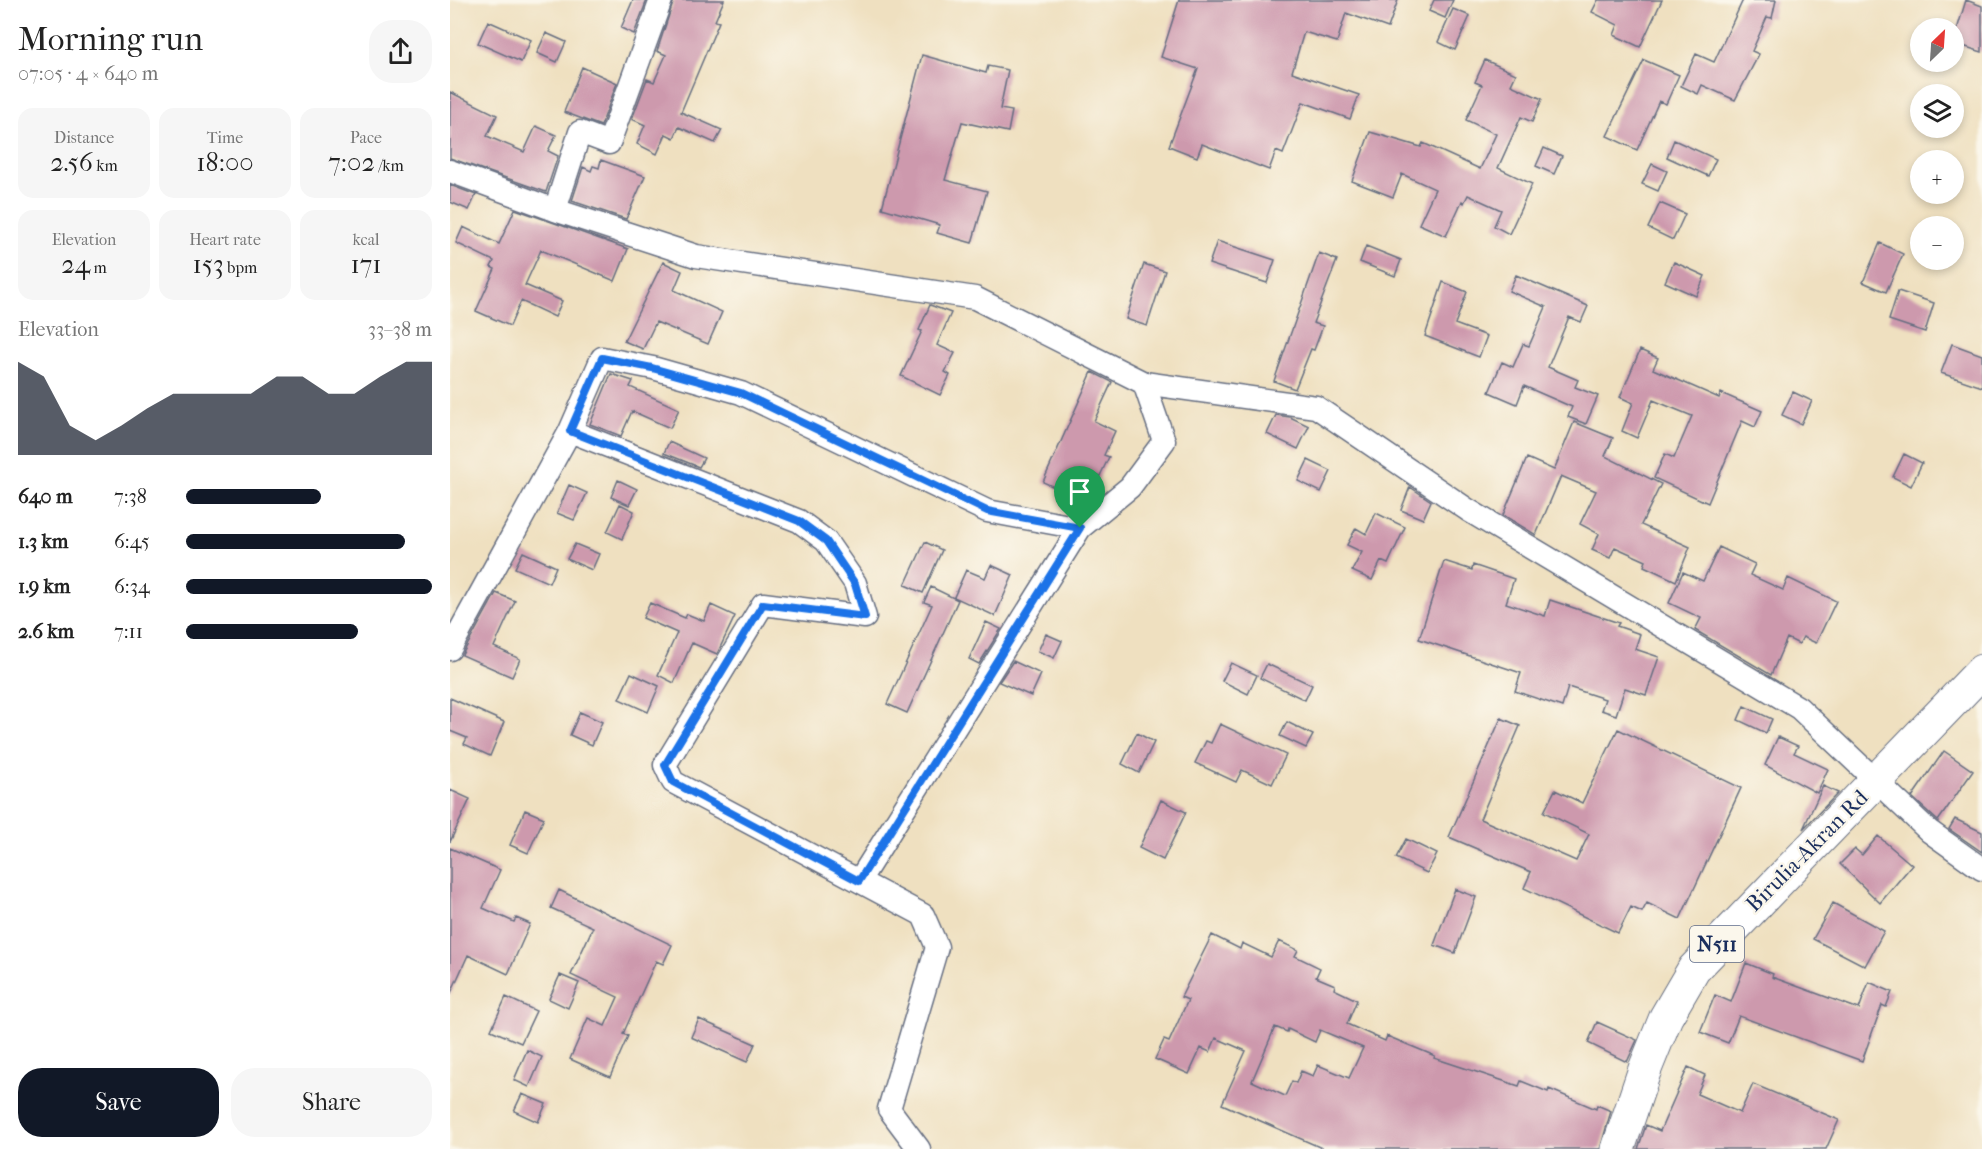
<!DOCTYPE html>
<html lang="en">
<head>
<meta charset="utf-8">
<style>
	body { margin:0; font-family:"IM FELL French Canon",serif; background:#f6f6f6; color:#222; height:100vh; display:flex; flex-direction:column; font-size:22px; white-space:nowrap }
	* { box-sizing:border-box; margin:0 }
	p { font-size:20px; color:#767676 }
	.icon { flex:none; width:33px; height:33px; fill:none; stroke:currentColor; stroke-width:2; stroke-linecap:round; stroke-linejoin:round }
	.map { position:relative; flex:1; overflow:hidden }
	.side { display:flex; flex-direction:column; background:#fff; width:450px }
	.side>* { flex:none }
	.needle { width:39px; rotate:25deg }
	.controls { position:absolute; left:1460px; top:18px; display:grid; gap:12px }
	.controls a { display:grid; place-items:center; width:54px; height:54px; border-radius:50%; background:#fff; box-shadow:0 3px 9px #0003; font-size:30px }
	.pin { position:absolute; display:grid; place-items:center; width:51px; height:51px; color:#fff; margin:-62px -26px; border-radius:50% 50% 50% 0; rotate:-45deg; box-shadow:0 0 6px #0007 }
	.pin .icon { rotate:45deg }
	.round { display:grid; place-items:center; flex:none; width:63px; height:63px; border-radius:24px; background:#f6f6f6 }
	.headline { display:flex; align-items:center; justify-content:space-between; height:102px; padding:0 18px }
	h1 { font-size:33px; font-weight:600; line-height:45px }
	.metrics { display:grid; grid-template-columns:repeat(3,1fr); gap:9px; height:102px; padding:6px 18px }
	.metrics div { display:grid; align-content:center; border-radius:15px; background:#f6f6f6; text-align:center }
	.metrics b { font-size:26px; font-weight:600 }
	.metrics small { font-size:16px; font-weight:400 }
	.metrics p { font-size:16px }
	.chart { height:168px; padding:12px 18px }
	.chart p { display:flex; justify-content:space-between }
	.chart svg { width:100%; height:108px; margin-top:6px; fill:#111827; opacity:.7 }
	.button { display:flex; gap:12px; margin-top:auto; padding:12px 18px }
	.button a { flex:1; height:69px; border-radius:24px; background:#111827; color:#fff; font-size:24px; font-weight:600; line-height:69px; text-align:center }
	.button a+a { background:#f6f6f6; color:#222 }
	ul { padding:0 18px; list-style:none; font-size:20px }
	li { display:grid; grid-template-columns:96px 72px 1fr; align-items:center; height:45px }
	li i { height:15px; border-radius:8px; background:#111827 }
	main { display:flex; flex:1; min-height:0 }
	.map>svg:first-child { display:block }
	.building { fill:#cd99ad; fill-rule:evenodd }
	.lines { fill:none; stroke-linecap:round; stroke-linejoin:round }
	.street-casing { stroke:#656d80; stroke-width:25 }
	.highway-casing { stroke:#656d80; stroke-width:35 }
	.street { stroke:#fff; stroke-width:22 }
	.highway { stroke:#fff; stroke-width:33 }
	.route-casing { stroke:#fff; stroke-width:12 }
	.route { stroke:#1a73e8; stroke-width:8 }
	.labels { text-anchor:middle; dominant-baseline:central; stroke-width:5; stroke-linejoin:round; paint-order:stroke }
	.shield { fill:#fbf7ec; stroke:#5e6b89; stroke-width:1.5 }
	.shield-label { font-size:21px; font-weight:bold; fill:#1b2f5e }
	.street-label { font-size:22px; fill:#1b2f5e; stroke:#fbf7ec }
</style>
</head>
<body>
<main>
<section class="side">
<div class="headline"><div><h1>Morning run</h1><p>07:05 · 4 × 640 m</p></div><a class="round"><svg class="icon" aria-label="share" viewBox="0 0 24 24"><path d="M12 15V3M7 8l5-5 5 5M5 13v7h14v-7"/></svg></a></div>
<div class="metrics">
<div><p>Distance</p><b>2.56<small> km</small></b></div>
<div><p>Time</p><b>18:00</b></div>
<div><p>Pace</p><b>7:02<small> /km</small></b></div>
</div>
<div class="metrics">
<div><p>Elevation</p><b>24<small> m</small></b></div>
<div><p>Heart rate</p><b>153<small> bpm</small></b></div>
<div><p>kcal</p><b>171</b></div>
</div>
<div class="chart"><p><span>Elevation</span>33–38 m</p>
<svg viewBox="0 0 160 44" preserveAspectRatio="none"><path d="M0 44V6L10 12L20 32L30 38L40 32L50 25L60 19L70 19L80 19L90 19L100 12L110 12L120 19L130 19L140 12L150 6L160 6V44z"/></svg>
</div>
<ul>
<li><b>640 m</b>7:38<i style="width:55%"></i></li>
<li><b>1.3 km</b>6:45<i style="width:89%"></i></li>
<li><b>1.9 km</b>6:34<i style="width:100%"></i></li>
<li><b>2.6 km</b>7:11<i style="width:70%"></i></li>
</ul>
<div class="button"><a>Save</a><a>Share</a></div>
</section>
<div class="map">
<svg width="1532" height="1149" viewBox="0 0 1532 1149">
	<rect width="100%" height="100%" fill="#fbf7ec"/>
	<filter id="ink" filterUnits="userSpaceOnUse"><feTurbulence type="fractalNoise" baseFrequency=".0167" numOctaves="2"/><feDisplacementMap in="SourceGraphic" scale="12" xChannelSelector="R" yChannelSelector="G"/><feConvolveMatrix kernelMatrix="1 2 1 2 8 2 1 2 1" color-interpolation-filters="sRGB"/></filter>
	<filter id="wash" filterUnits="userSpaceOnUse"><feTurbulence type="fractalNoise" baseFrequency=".008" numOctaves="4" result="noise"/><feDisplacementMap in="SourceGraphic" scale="24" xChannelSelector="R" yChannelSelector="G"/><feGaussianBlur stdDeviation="1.35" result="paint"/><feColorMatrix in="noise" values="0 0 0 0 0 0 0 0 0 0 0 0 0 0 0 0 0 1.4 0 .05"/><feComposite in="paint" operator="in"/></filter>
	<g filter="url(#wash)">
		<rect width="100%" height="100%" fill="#efe0c0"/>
		<g id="blocks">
			<path class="building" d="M183 0H197L184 34 171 28Z
				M224 0H274L265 21 269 22 231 112 272 130 265 143 229 127 224 138 216 134 207 154 187 144 195 125 182 119 197 79 204 82 216 55 207 51Z
				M729 0H948L938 28 896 13 887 42 854 32 842 72 909 95 900 119 853 102 833 154 826 151 819 170 752 144 747 157 719 146 748 69 711 57Z
				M984 0H1003L995 18 979 11Z
				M1148 0H1212L1190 47 1164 35 1168 25 1142 12Z
				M1293 0H1326L1322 18 1317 17 1302 51 1309 54 1285 100 1252 85 1248 94 1231 86 1246 54 1264 62Z
				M1516 0 1532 6V52L1503 43Z
				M1003 9 1020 16 1005 50 988 42Z
				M38 21 81 40 71 62 28 43Z
				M96 33 116 42 107 62 87 53Z
				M472 55 536 73 538 66 558 70 550 109 562 111 558 132 512 122 495 180 537 191 522 243 487 233 490 225 432 208Z
				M1035 60 1066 74 1061 85 1092 99 1082 122 1071 117 1048 168 1082 184 1059 234 1044 226 1051 210 1018 195 1014 203 1012 201 996 236 969 224 985 189 952 174 943 197 902 181 920 132 971 147 973 143 1030 169 1046 134 1016 120 1032 85 1025 82Z
				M1194 60 1229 75 1216 104 1209 101 1187 150 1157 136Z
				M132 67 167 83 151 126 114 112Z
				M0 92 47 115 37 136 74 152 86 126 106 135 98 151 108 156 96 192 0 158Z
				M1224 140 1266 159 1258 176 1217 157Z
				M1094 148 1112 156 1104 174 1086 166Z
				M151 160 195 176 176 219 122 201 133 167 141 171 143 166 149 168Z
				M1202 164 1217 171 1208 191 1192 184Z
				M0 185 26 195 19 210 0 202Z
				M1210 203 1235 214 1223 240 1198 228Z
				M65 209 178 249 165 281 91 250 75 285 112 301 105 317 71 301 60 326 26 311 45 269 41 267 44 261 6 243 13 227 49 244Z
				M767 241 825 260 817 283 759 264Z
				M1430 243 1453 254 1436 292 1413 282Z
				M916 246 951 260 945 276 910 262Z
				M869 253 887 260 863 323 873 326 864 350 861 349 845 389 824 381Z
				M213 262 232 271 224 290 272 312 258 344 206 322 193 349 174 341Z
				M1224 262 1255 276 1246 296 1215 282Z
				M694 264 715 271 697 326 676 319Z
				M1066 275 1138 306 1131 322 1119 317 1098 367 1128 380 1125 387 1148 396 1136 424 1118 417 1122 407 1074 386 1067 404 1039 392 1052 362 1063 367 1073 344 1079 346 1096 307 1059 291Z
				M993 282 1017 292 1005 324 1037 336 1029 357 975 336Z
				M1448 291 1484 303 1475 332 1439 320Z
				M480 305 501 313 487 345 505 353 495 372 500 375 490 395 451 376 472 331 469 330Z
				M1502 344 1532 355V387L1491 373Z
				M1190 350 1208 358 1203 369 1269 398 1271 393 1312 411 1305 427 1292 421 1258 503 1204 478 1215 454 1224 458 1242 416 1203 400 1187 438 1172 431 1183 403 1170 397Z
				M642 372 662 382 644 421 665 431 654 455 659 457 635 507 615 498 617 493 593 482Z
				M161 374 183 381 180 387 229 409 220 428 182 411 171 436 140 424Z
				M1343 392 1362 401 1351 424 1332 415Z
				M826 415 840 417 859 426 848 449 817 434Z
				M1124 422 1163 438 1155 456 1211 484 1191 525 1240 547 1226 581 1194 566 1196 561 1165 547 1160 558 1142 550 1149 534 1130 524 1146 491 1111 476 1086 535 1053 515 1077 458 1104 470Z
				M219 442 254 458 249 467 214 453Z
				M1454 454 1472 463 1461 486 1443 477Z
				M858 460 881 471 871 492 848 481Z
				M168 480 187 489 179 505 161 497Z
				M119 485 137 493 124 520 107 513Z
				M960 487 981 501 973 519 951 510Z
				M170 504 184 511 172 539 157 532Z
				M926 513 955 527 938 564 931 561 922 580 902 571 912 552 897 545 906 528 916 534Z
				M475 542 492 550 473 593 455 585Z
				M125 544 149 554 142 570 117 559Z
				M1269 547 1305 564 1300 575 1333 590 1338 578 1386 601 1366 643 1353 637 1349 644 1337 638 1321 675 1245 630 1251 618 1219 603 1233 572 1253 581Z
				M73 552 106 567 99 583 65 568Z
				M994 561 1022 570 1023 565 1064 579 1056 603 1095 616 1100 600 1169 623 1167 626 1190 634 1185 649 1209 657 1196 695 1175 688 1166 715 1151 710 1155 699 1118 687 1112 707 1065 691 1071 673 969 639Z
				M541 565 563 575 545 616 504 597 516 570 535 578Z
				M481 587 508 600 457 713 437 704 482 605 474 602Z
				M46 593 65 601 44 647 70 659 62 677 12 655Z
				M200 603 235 618 237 614 254 621 261 605 285 616 267 654 242 643 224 683 208 675 227 633 193 618Z
				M536 622 551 629 529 664 519 659Z
				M596 634 612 641 604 658 588 651Z
				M563 661 591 674 581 696 549 682Z
				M781 663 807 675 798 694 772 681Z
				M817 664 862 685 855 700 810 678Z
				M181 673 209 686 198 712 169 699Z
				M0 698 54 722 40 756 14 744 17 738 0 731Z
				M1294 706 1322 719 1316 733 1288 720Z
				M130 712 152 722 142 745 120 735Z
				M1051 718 1070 726 1030 819 1126 861 1139 834 1094 812 1105 790 1132 803 1168 729 1291 788 1230 919 1197 903 1192 912 1181 907 1168 933 1074 888 1081 872 999 837Z
				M837 722 863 735 856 748 830 736Z
				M770 724 836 755 822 784 792 770 786 782 745 763 756 741 761 743Z
				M687 733 704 742 689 773 672 764Z
				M1328 737 1348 746 1344 753 1378 769 1367 793 1315 765Z
				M1494 751 1523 771 1488 821 1462 797Z
				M1373 786 1388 793 1353 829Z
				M0 790 20 799 0 842Z
				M711 800 736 812 713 860 689 848Z
				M75 810 94 818 78 853 60 845Z
				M1505 819 1532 832V852L1499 829Z
				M1428 836 1462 865 1430 903 1390 864 1405 849 1412 855Z
				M956 839 987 854 977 873 946 858Z
				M0 848 50 870 33 908 64 922 66 918 80 924 58 974 18 955 0 995Z
				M1005 889 1026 897 1005 953 984 945Z
				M109 890 222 945 213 964 206 961 173 1034 178 1036 160 1077 120 1059 138 1018 155 1026 168 997 121 975 143 927 101 908Z
				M1383 903 1434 931 1415 966 1363 939Z
				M762 935 790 949 792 943 821 957 829 941 848 950 845 956 870 968 866 977 885 985 884 989 907 1000 897 1024 935 1041 937 1036 985 1056 984 1058 1069 1086 1071 1081 1098 1092 1099 1089 1146 1109 1147 1105 1161 1111 1150 1149H874L772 1104 796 1051 766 1038 760 1052 751 1048 739 1074 705 1059 714 1040 719 1042 738 1000 731 997ZM825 1027 837 1032 838 1029 865 1042 870 1030 913 1048 899 1078 868 1065 863 1076 851 1071 846 1083 842 1081 835 1096 802 1081Z
				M1296 963 1323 974 1322 977 1409 1009 1419 982 1442 992 1436 1007 1432 1005 1412 1061 1289 1016 1278 1043 1250 1032 1265 995 1281 1002Z
				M110 975 129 983 118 1008 99 999Z
				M56 997 86 1011 71 1043 41 1030Z
				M249 1019 305 1044 297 1062 241 1037Z
				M1147 1022 1187 1040 1177 1062 1138 1043Z
				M77 1050 92 1057 79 1087 64 1080Z
				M1238 1067 1255 1075 1247 1094 1290 1113 1303 1084 1389 1120 1376 1149H1188L1196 1125 1210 1131Z
				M72 1094 96 1104 88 1122 64 1111Z"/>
		</g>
	</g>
	<g filter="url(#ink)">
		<use href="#blocks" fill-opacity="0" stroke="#656d80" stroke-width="1.5"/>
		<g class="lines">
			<g class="street-casing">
				<path id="street" d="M0 171 105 210 246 256 525 298 694 383 866 407 1018 510 1349 708 1479 831 1532 869
					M105 210 130 132 159 143 211 0
					M120 431 349 521 376 541 405 583 415 617 313 604 215 765 223 782 473 915 487 947 439 1109 469 1149
					M0 649 120 431 152 358 203 368 291 393 537 511 630 528 680 487 714 441 694 383
					M409 881 630 528"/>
			</g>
			<g class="highway-casing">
				<path id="highway" d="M1168 1149 1195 1069 1216 1017 1244 969 1532 671"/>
			</g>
			<use href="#street" class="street"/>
			<use href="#highway" class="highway"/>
		</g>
	</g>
	<g class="lines" filter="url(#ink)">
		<g class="route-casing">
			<path id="route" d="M152 358 202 368 291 393 537 511 630 528 409 881 223 782 215 765 313 604 415 617 405 584 376 541 349 521 120 431Z"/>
		</g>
		<use href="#route" class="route"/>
	</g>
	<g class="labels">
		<rect class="shield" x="1240" y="926" width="54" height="36" rx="4.5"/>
		<g class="shield-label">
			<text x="1267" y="944">N511</text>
		</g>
		<g class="street-label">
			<text transform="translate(1357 851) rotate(-45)">Birulia-Akran Rd</text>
		</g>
	</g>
</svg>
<div class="controls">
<a><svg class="needle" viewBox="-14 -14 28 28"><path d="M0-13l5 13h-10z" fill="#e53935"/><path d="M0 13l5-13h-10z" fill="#767676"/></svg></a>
<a><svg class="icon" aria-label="layers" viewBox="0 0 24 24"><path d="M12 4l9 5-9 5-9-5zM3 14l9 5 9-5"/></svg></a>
<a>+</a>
<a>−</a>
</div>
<div class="pin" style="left:630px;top:528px;background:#1e9e55"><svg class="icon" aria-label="arrive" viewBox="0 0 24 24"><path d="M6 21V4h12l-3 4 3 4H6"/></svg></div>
</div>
</main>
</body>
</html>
